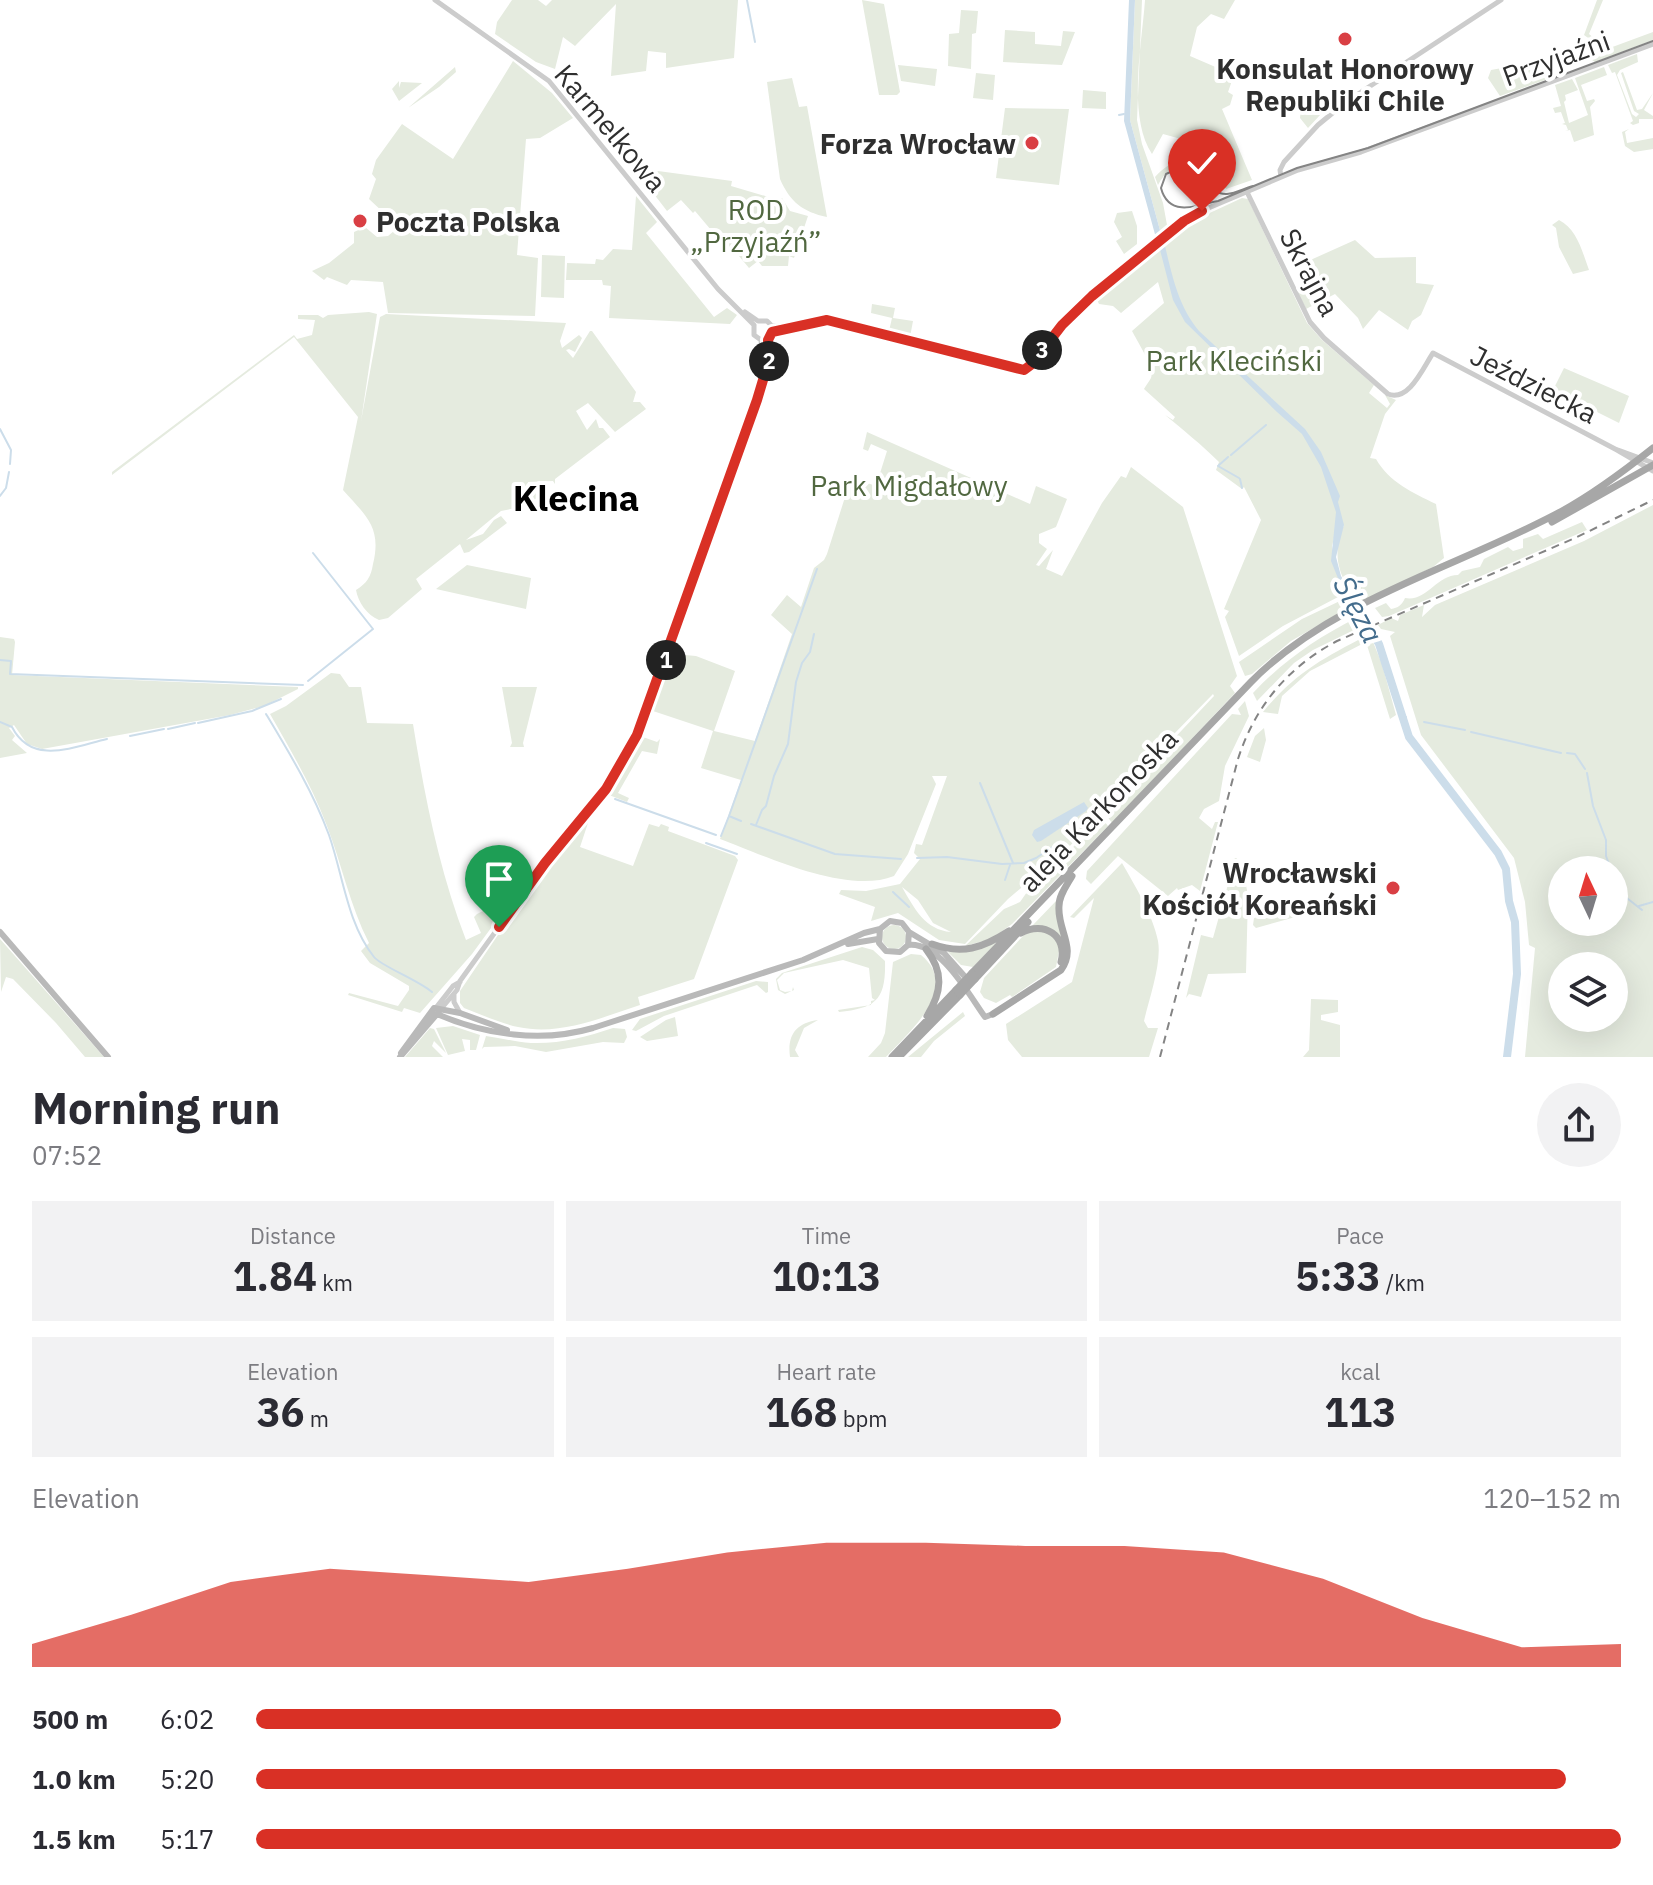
<!DOCTYPE html>
<html lang="en">
<head>
<meta charset="utf-8">
<style>
	body { margin:0; font-family:"IBM Plex Sans",sans-serif; background:#f2f2f3; color:#2b2b33; height:100vh; display:flex; flex-direction:column; font-size:30px; white-space:nowrap }
	* { box-sizing:border-box; margin:0 }
	p { font-size:26px; color:#7c7c81 }
	.icon { flex:none; width:44px; height:44px; fill:none; stroke:currentColor; stroke-width:2; stroke-linecap:round; stroke-linejoin:round }
	.map { position:relative; height:1057px; overflow:hidden }
	.details { display:flex; flex-direction:column; background:#fff; flex:1 }
	.details>* { flex:none }
	.needle { width:52px; rotate:356deg }
	.fabs { position:absolute; left:1548px; top:856px; display:grid; gap:16px }
	.fabs a { display:grid; place-items:center; width:80px; height:80px; border-radius:50%; background:#fff; box-shadow:0 8px 32px #0002; font-size:40px }
	.pin { position:absolute; display:grid; place-items:center; width:68px; height:68px; color:#fff; margin:-82px -34px; border-radius:50% 50% 50% 0; rotate:-45deg; box-shadow:0 0 8px #0007 }
	.pin .icon { rotate:45deg }
	.km { position:absolute; width:40px; height:40px; margin:-20px; border-radius:50%; background:#222; color:#fff; font-size:22px; line-height:40px; text-align:center }
	.round { display:grid; place-items:center; flex:none; width:84px; height:84px; border-radius:42px; background:#f2f2f3 }
	.overview { display:flex; align-items:center; justify-content:space-between; height:136px; padding:0 32px }
	h1 { font-size:44px; font-weight:700; line-height:60px }
	.figures { display:grid; grid-template-columns:repeat(3,1fr); gap:12px; height:136px; padding:8px 32px }
	.figures div { display:grid; align-content:center; border-radius:0px; background:#f2f2f3; text-align:center }
	.figures b { font-size:40px; font-weight:700 }
	.figures small { font-size:22px; font-weight:400 }
	.figures p { font-size:22px }
	.chart { height:224px; padding:16px 32px }
	.chart p { display:flex; justify-content:space-between }
	.chart svg { width:100%; height:144px; margin-top:8px; fill:#d93025; opacity:.7 }
	ul { padding:0 32px; list-style:none; font-size:26px }
	li { display:grid; grid-template-columns:128px 96px 1fr; align-items:center; height:60px }
	li i { height:20px; border-radius:10px; background:#d93025 }
	.map>svg:first-child { display:block }
	.green { fill:#e5ebdf; fill-rule:evenodd }
	.water { fill:#ccddea }
	.lines { fill:none; stroke-linecap:round; stroke-linejoin:round }
	.stream { stroke:#ccddea; stroke-width:2 }
	.river { stroke:#ccddea; stroke-width:8 }
	.tertiary { stroke:#ccc; stroke-width:5 }
	.secondary { stroke:#b9b9b9; stroke-width:6 }
	.primary { stroke:#a7a7a7; stroke-width:7 }
	.tram { stroke:#848484; stroke-width:2 }
	.rail { stroke:#848484; stroke-width:2; stroke-dasharray:8 6; stroke-linecap:butt }
	.primary-bridge { stroke:#a7a7a7; stroke-width:7 }
	.route-casing { stroke:#fff; stroke-width:16 }
	.route { stroke:#d93025; stroke-width:10 }
	.poi-dot { fill:#d93f44; stroke:#fff; stroke-width:3 }
	.labels { text-anchor:middle; dominant-baseline:central; stroke-width:8; stroke-linejoin:round; paint-order:stroke }
	.street-label { font-size:28px; fill:#2f2f2f; stroke:#fff }
	.poi-label { font-size:28px; font-weight:bold; fill:#2f2f2f; stroke:#fff; text-anchor:end }
	.park-label { font-size:28px; fill:#516840; stroke:#fff }
	.water-label { font-size:30px; font-style:italic; fill:#436c8c; stroke:#fff }
	.district-label { font-size:36px; font-weight:bold; fill:#000; stroke:#fff }
</style>
</head>
<body>
<div class="map">
<svg width="1653" height="1057" viewBox="0 0 1653 1057">
	<rect width="100%" height="100%" fill="#fff"/>
	<path class="green" d="M512 0H538L546 6 552 0H738L734 58 666 68V53L648 51 646 71 611 76 616 4 575 46 563 37 555 69 536 62 495 34 497 22Z
		M862 0 884 4 900 92 897 95H879Z
		M1135 0H1142L1137 120 1142 144 1163 203 1167 225 1161 234 1130 120Z
		M1145 0H1235L1224 19 1211 14 1197 27 1190 56 1234 75 1228 92 1233 95 1230 105 1222 109 1252 180 1226 189 1224 185 1220 187V192C1195 178 1179 147 1158 185L1155 177C1164 167 1178 157 1191 159L1198 150 1181 139 1163 134 1152 154C1127 116 1142 44 1145 0Z
		M1597 0H1603L1589 34 1607 49 1653 32V40L1595 62 1592 60 1591 57 1605 50 1584 35Z
		M961 10 978 11 976 33 972 34 971 69 948 66 949 34 959 33Z
		M1005 30 1035 32V44L1061 46 1063 31 1075 32 1062 65 1003 62Z
		M1637 54 1638 62 1620 70 1617 75 1632 114 1636 117 1639 114 1634 111 1621 73 1623 72 1637 110 1642 109 1653 93 1644 110 1653 116V119H1639V123L1633 125 1630 123 1633 121 1615 72 1612 73 1608 65Z
		M513 61 552 93 573 118 540 138 526 139 517 255 538 258 535 316 388 313 383 282 351 280 347 285 327 277 324 280 312 271 329 263 354 243V232L365 227 377 237 388 236 401 225V217L392 211 385 214 369 199 376 179 372 174 376 160 402 124 453 159Z
		M1517 64 1537 69H1555L1559 75 1500 96 1488 78 1491 70 1502 68 1514 73Z
		M898 65 937 69 935 86 901 81Z
		M455 67 456 72 439 87 408 108Z
		M1604 67 1607 75 1581 85 1587 101 1594 99 1595 101 1590 107 1594 135 1574 142 1570 130 1565 131 1568 130 1566 125 1562 124 1565 123 1561 112 1555 113 1553 108 1561 106 1555 85 1572 79 1578 90 1565 95 1566 100 1564 102 1569 123 1588 115 1575 78Z
		M976 73 995 75 993 100 973 98Z
		M792 78 799 107 807 106 827 217C803 212 790 202 780 179L767 82Z
		M399 81V88L401 82 422 83 399 101 392 89Z
		M1083 90 1106 92V109L1082 108Z
		M1005 108 1069 109 1059 185 996 178Z
		M1301 108H1308L1321 114 1308 128 1300 118Z
		M1629 129 1625 132 1627 143 1653 138V149L1634 152 1625 146 1622 132Z
		M658 171 732 181 731 186 779 200 782 198 790 211 808 216 794 258 789 256 788 266H762L758 261 749 268 734 250 727 249 695 211 693 213 681 200 667 211 640 176 644 172Z
		M636 196 657 222 646 233 714 317 727 308 737 315 730 324 609 318 611 286 603 285 602 280H566L567 263 595 264 596 259 603 260 613 249 632 250Z
		M1242 198 1248 199 1307 323 1322 340 1374 385 1369 393 1387 408 1390 404 1385 395 1396 400 1385 414 1370 458 1376 459C1389 482 1413 493 1436 504L1444 558 1433 567 1358 603 1348 583 1346 584C1335 563 1335 547 1344 525L1336 530 1332 546 1340 586 1336 588 1338 597 1283 626 1239 656 1225 617 1229 611 1224 609 1261 520 1244 487 1242 489 1216 470 1219 462C1202 445 1182 429 1165 415L1173 420 1175 417 1144 389C1146 385 1149 382 1151 378 1155 368 1137 341 1132 331L1164 303 1158 282 1121 313 1113 306 1099 304 1097 300 1186 224Z
		M1132 211 1137 226V244L1124 254 1116 241 1122 237 1114 222 1117 213Z
		M1559 220C1577 229 1582 251 1589 270L1573 274 1559 247 1556 228 1552 225Z
		M1355 240 1375 258 1416 257V283L1434 285 1421 315 1412 321 1408 330 1379 310 1363 329 1358 318 1335 294 1306 309 1297 290 1318 280 1306 262Z
		M542 255 565 256 564 298 541 297Z
		M872 304 895 308 893 318 913 321 910 337 889 331 892 318 871 313Z
		M369 312 377 314 361 421 380 317 386 314 566 323 560 341 562 348 579 335 582 338 575 352 569 349 566 350 573 358 590 331H592L636 392 633 402H640L646 409 615 432 588 403 576 411 587 430 596 419 599 428H603L610 437 555 479V484L553 481 528 482 527 490 545 491 520 512 516 508 501 511 466 540 483 534 494 520 501 516 507 523 469 552 464 553 460 544 416 579 422 589 388 618 379 620C367 615 358 602 356 590 367 583 371 577 373 564 382 527 366 516 343 490L358 417 294 337 112 475V472L294 335 297 339 312 335 315 320 298 319V315H318L323 318 328 315Z
		M1564 368 1629 396 1619 423 1553 390Z
		M867 432 1030 504 1036 486 1067 499 1056 527 1039 534V543L1047 549 1036 565 1039 566 1053 550 1046 569 1062 576 1102 503 1121 476 1126 478 1131 467 1183 507 1237 676 1230 686 1235 693 1112 823 1104 812 1109 800 1136 779 1214 696 1213 694 1132 777 1107 797 1096 819 1064 852 1008 899 965 944 939 940 898 913 871 921 875 907 839 894 841 890 866 891 900 884 920 859 914 853 916 844 922 845 947 776H932L936 784 908 854 894 876C847 895 765 856 720 839L741 780 701 768 713 731 653 711 674 654 696 656 735 671 714 731 755 741 792 634 771 615 787 595 801 607 814 568 824 560 827 554 852 475 853 478 876 486 887 451 871 444 868 451 863 449ZM902 887 918 900 933 923 951 932C925 930 914 908 902 887Z
		M1653 505V1057H1525L1535 948 1529 945 1525 902 1514 858 1421 735 1390 636 1395 632 1381 629 1378 625 1391 618 1398 621 1400 615 1424 605 1422 617 1435 605 1584 541ZM1562 870H1614V922H1562ZM1562 966H1614V1018H1562Z
		M1582 522 1587 530 1389 616 1382 617 1375 608 1386 603 1391 609C1398 608 1402 605 1405 598 1427 602 1436 575 1458 575L1462 571 1480 567 1484 559 1508 547 1513 551 1523 548V539L1538 534 1543 539Z
		M467 565 531 578 526 609 436 589Z
		M1342 600 1350 607 1291 641 1252 674 1245 676 1239 662 1302 619Z
		M1356 618 1360 627 1313 650 1294 663 1257 701 1253 693C1283 661 1317 638 1356 618Z
		M1366 636V641L1373 642 1382 664 1396 715 1390 719 1366 642 1310 671 1282 696 1278 714 1263 712C1294 674 1323 658 1366 636Z
		M0 637 14 639 15 642 12 675 298 687V689L264 706 230 715 42 749 27 744 14 725 9 728 15 736 12 740 27 753 0 758Z
		M331 673 340 674 349 687H361L367 723 413 724C425 798 439 870 466 940L481 933 474 917 477 914 511 897 518 887V891L472 954 420 1013 404 1008 402 1012 348 995 349 993 398 1006 409 990V986L370 963 361 951 369 943C350 906 342 865 327 826 312 786 291 751 270 714L286 706Z
		M502 687H537L523 743 524 747H510L512 743Z
		M1245 701 1249 716 1225 766 1219 801 1204 809 1199 818 1212 829 1215 822H1218L1200 891 1192 885 1178 890 1177 888 1168 896 1118 856 1091 884 1086 879 1087 871 1232 714 1241 715 1238 709Z
		M1264 728 1266 740 1260 762 1247 757 1255 736Z
		M643 737 657 742 660 739 657 754 642 751 618 793 629 798 627 802 609 795Z
		M1101 817 1108 826 1012 924 991 939 965 946 1004 909 1020 902 1032 885 1051 871Z
		M586 820H589L580 847 633 866 649 824 659 827 661 824 669 827 668 831 735 856 738 860 694 979 638 997 640 1005C600 1018 560 1036 518 1027 500 1023 482 1015 464 1008L460 1003V991L502 929 506 931 509 926 507 924 541 875Z
		M1236 858 1242 863 1248 896 1246 973 1208 974 1201 997 1189 994 1186 998 1201 935 1213 938 1234 863 1230 861Z
		M1122 863C1134 884 1153 915 1158 941 1162 963 1149 999 1144 1021L1148 1028H1158L1149 1057H1022L1008 1040 1006 1024 1072 982 1094 898 1074 918 1070 917Z
		M1337 897 1339 905 1256 928 1253 925 1254 918 1308 902 1309 904Z
		M1057 900 1064 940 1032 926Z
		M882 937a12 12 0 1 1 24 0a12 12 0 1 1-24 0Z
		M1033 930 1052 934 1060 945 1056 967 1012 997 1010 995 996 1003 984 998 980 992 984 978 1023 936Z
		M0 939 104 1057H85L56 1023 13 979 6 977 1 992Z
		M999 940 973 967 961 965 948 952Z
		M862 947 873 950 885 961C886 1000 876 1008 839 1012L838 1010 871 1005V1001L875 1000 872 998 869 968 843 960 784 973 777 980 780 990 785 992 792 991 793 987 794 990 785 994 778 990 776 979 782 973Z
		M911 954 921 955C961 988 910 1031 886 1057H868L881 1043 885 1033 893 962Z
		M756 981 768 982V992L766 993 757 985 664 1016 636 1031 632 1030 640 1019Z
		M1311 999 1338 1000V1012L1321 1015V1020L1340 1025V1057H1303L1309 1050Z
		M963 1012 965 1016 934 1041 921 1057H908Z
		M675 1017 678 1036 647 1041 640 1037 666 1020Z
		M818 1020 804 1028 795 1050 799 1057H790C787 1035 796 1023 818 1020Z
		M453 1026 480 1035 476 1050H470V1040L462 1039 465 1051 448 1055 436 1028Z
		M430 1028 434 1029 446 1053 434 1041 432 1046 443 1057H405Z
		M613 1028 625 1029 627 1037 624 1043 603 1042 546 1052 515 1046 484 1047 482 1049 486 1036C501 1038 516 1042 531 1043 560 1044 586 1037 613 1028Z"/>
	<path class="water" d="M1129 0H1135L1130 120 1161 234 1156 238 1124 121Z
		M1164 242C1172 274 1177 304 1199 331L1305 429 1321 452 1340 496 1338 502 1344 525 1336 557 1341 576 1350 591 1344 593 1331 561 1336 512 1321 467 1302 434 1277 412 1185 322 1173 300 1159 246Z
		M1084 802 1088 808 1086 811 1041 841 1037 842 1032 835 1034 830Z"/>
	<g class="lines">
		<path class="stream" d="M747 0 755 42
			M1119 115 1124 114
			M0 429 11 450 10 464
			M1231 455 1266 425
			M1228 457 1218 466 1239 478
			M1240 479 1242 488
			M0 496 6 488 9 472
			M0 660 11 661 10 674 303 685
			M308 681 373 629 313 553
			M266 714C290 754 313 792 329 835 343 875 347 923 374 957 381 966 418 980 432 992
			M1401 717H1406
			M0 722 12 727C32 766 73 747 107 739
			M1424 722 1465 730
			M198 723 252 711 281 699
			M168 729 195 723
			M1471 732 1561 753
			M130 736 164 729
			M1567 753 1575 754 1585 769
			M1587 773 1593 806 1606 840V856L1611 870
			M980 783 1013 863
			M615 799 716 835
			M729 816 817 569
			M751 824 835 854 901 859
			M756 825 762 810 766 806 774 776 788 744 796 682 802 663 810 652 814 634
			M721 836 729 816 741 821
			M706 843 737 854
			M917 858 947 857 1002 864 1024 863 1036 858 1057 844
			M1005 880 1010 865
			M1614 881 1618 891 1642 910
			M893 892 909 907
			M1639 906 1653 902"/>
		<path class="river" d="M1354 602 1379 644 1409 737 1498 853 1506 869 1509 901 1515 922 1517 974 1507 1057"/>
		<path class="tertiary" d="M435 0 549 81 718 289 754 325
			M1281 177 1280 170 1284 162 1318 125 1346 102 1501 0
			M1247 192 1310 322 1324 338 1388 394C1409 402 1423 368 1433 353L1617 450 1653 471
			M745 312 758 321H767L772 326
			M754 325V335L761 340
			M772 326 790 325
			M772 332 827 320 1024 370C1038 363 1046 344 1055 332 1091 289 1140 255 1184 221L1199 212 1298 170 1361 152 1653 44
			M761 340 764 375
			M1618 450 1653 463
			M454 994V1002L460 1013
			M435 1009 453 986 460 982
			M440 1010 457 990 460 981 545 863 606 789 637 735 757 400 769 360 768 338"/>
		<path class="secondary" d="M0 932 108 1057
			M909 932 944 953 967 979
			M848 944 878 939
			M908 945C940 941 969 995 985 1017L993 1014
			M401 1053 434 1008 460 1013 507 1030
			M400 1057 437 1014C485 1035 542 1043 593 1028L803 960 864 933 880 929 890 921 902 923 909 932 908 945 900 952 886 951 879 943 880 929"/>
		<path class="primary" d="M1552 522 1653 465
			M1021 933C1044 920 1068 936 1061 962
			M932 944C962 955 983 948 1009 931
			M926 949C944 972 942 992 927 1016
			M972 973 1251 682C1332 599 1461 566 1562 511 1595 493 1624 471 1653 448
			M975 979 1028 922
			M993 1014 1061 970C1077 948 1057 930 1059 906 1059 895 1067 885 1072 876
			M892 1057 956 990
			M899 1057 960 995"/>
		<path class="tram" d="M1253 186C1245 188 1236 193 1227 194 1209 195 1196 172 1179 168L1166 174 1161 188C1168 215 1192 208 1213 202L1218 201 1297 168 1368 148 1653 41"/>
		<path class="rail" d="M1160 1057 1238 759C1255 706 1288 667 1337 641L1575 538 1653 500"/>
		<path class="primary-bridge" d="M956 990 972 973
			M960 995 975 979"/>
	</g>
	<g class="lines">
		<g class="route-casing">
			<path id="route" d="M499 927 545 863 606 789 637 735 757 400 769 360 768 340 772 332 827 320 1024 370 1032 364 1062 325 1092 296 1184 221 1202 211"/>
		</g>
		<use href="#route" class="route"/>
	</g>
	<g class="poi-dot">
		<circle cx="1345" cy="39" r="8"/>
		<circle cx="1032" cy="143" r="8"/>
		<circle cx="360" cy="221" r="8"/>
		<circle cx="1393" cy="888" r="8"/>
	</g>
	<g class="labels">
		<g class="street-label">
			<text transform="translate(1556 58) rotate(-20)">Przyjaźni</text>
			<text transform="translate(611 128) rotate(50)">Karmelkowa</text>
			<text transform="translate(1310 272) rotate(62)">Skrajna</text>
			<text transform="translate(1534 384) rotate(27)">Jeździecka</text>
			<text transform="translate(1098 810) rotate(-46)">aleja Karkonoska</text>
		</g>
		<g class="poi-label">
			<text x="1345" y="68" text-anchor="middle">Konsulat Honorowy<tspan x="1345" dy="32">Republiki Chile</tspan></text>
			<text x="1016" y="143">Forza Wrocław</text>
			<text x="376" y="221" text-anchor="start">Poczta Polska</text>
			<text x="1377" y="872">Wrocławski<tspan x="1377" dy="32">Kościół Koreański</tspan></text>
		</g>
		<g class="park-label">
			<text x="756" y="209">ROD<tspan x="756" dy="32">„Przyjaźń”</tspan></text>
			<text x="1234" y="360">Park Kleciński</text>
			<text x="909" y="485">Park Migdałowy</text>
		</g>
		<g class="water-label">
			<text transform="translate(1359 609) rotate(62)">Ślęza</text>
		</g>
		<g class="district-label">
			<text x="576" y="497">Klecina</text>
		</g>
	</g>
</svg>
<div class="fabs">
<a><svg class="needle" viewBox="-14 -14 28 28"><path d="M0-13l5 13h-10z" fill="#e53935"/><path d="M0 13l5-13h-10z" fill="#7c7c81"/></svg></a>
<a><svg class="icon" aria-label="layers" viewBox="0 0 24 24"><path d="M12 4l9 5-9 5-9-5zM3 14l9 5 9-5"/></svg></a>
</div>
<div class="pin" style="left:499px;top:927px;background:#1e9e55"><svg class="icon" aria-label="arrive" viewBox="0 0 24 24"><path d="M6 21V4h12l-3 4 3 4H6"/></svg></div>
<div class="pin" style="left:1202px;top:211px;background:#d93025"><svg class="icon" aria-label="check" viewBox="0 0 24 24"><path d="M5 12l5 5 9-10"/></svg></div>
<b class="km" style="left:666px;top:660px">1</b>
<b class="km" style="left:769px;top:361px">2</b>
<b class="km" style="left:1042px;top:350px">3</b>
</div>
<section class="details">
<div class="overview"><div><h1>Morning run</h1><p>07:52</p></div><a class="round"><svg class="icon" aria-label="share" viewBox="0 0 24 24"><path d="M12 15V3M7 8l5-5 5 5M5 13v7h14v-7"/></svg></a></div>
<div class="figures">
<div><p>Distance</p><b>1.84<small> km</small></b></div>
<div><p>Time</p><b>10:13</b></div>
<div><p>Pace</p><b>5:33<small> /km</small></b></div>
</div>
<div class="figures">
<div><p>Elevation</p><b>36<small> m</small></b></div>
<div><p>Heart rate</p><b>168<small> bpm</small></b></div>
<div><p>kcal</p><b>113</b></div>
</div>
<div class="chart"><p><span>Elevation</span>120–152 m</p>
<svg viewBox="0 0 160 44" preserveAspectRatio="none"><path d="M0 44V37L10 28L20 18L30 14L40 16L50 18L60 14L70 9L80 6L90 6L100 7L110 7L120 9L130 17L140 29L150 38L160 37V44z"/></svg>
</div>
<ul>
<li><b>500 m</b>6:02<i style="width:59%"></i></li>
<li><b>1.0 km</b>5:20<i style="width:96%"></i></li>
<li><b>1.5 km</b>5:17<i style="width:100%"></i></li>
</ul>
</section>
</body>
</html>
